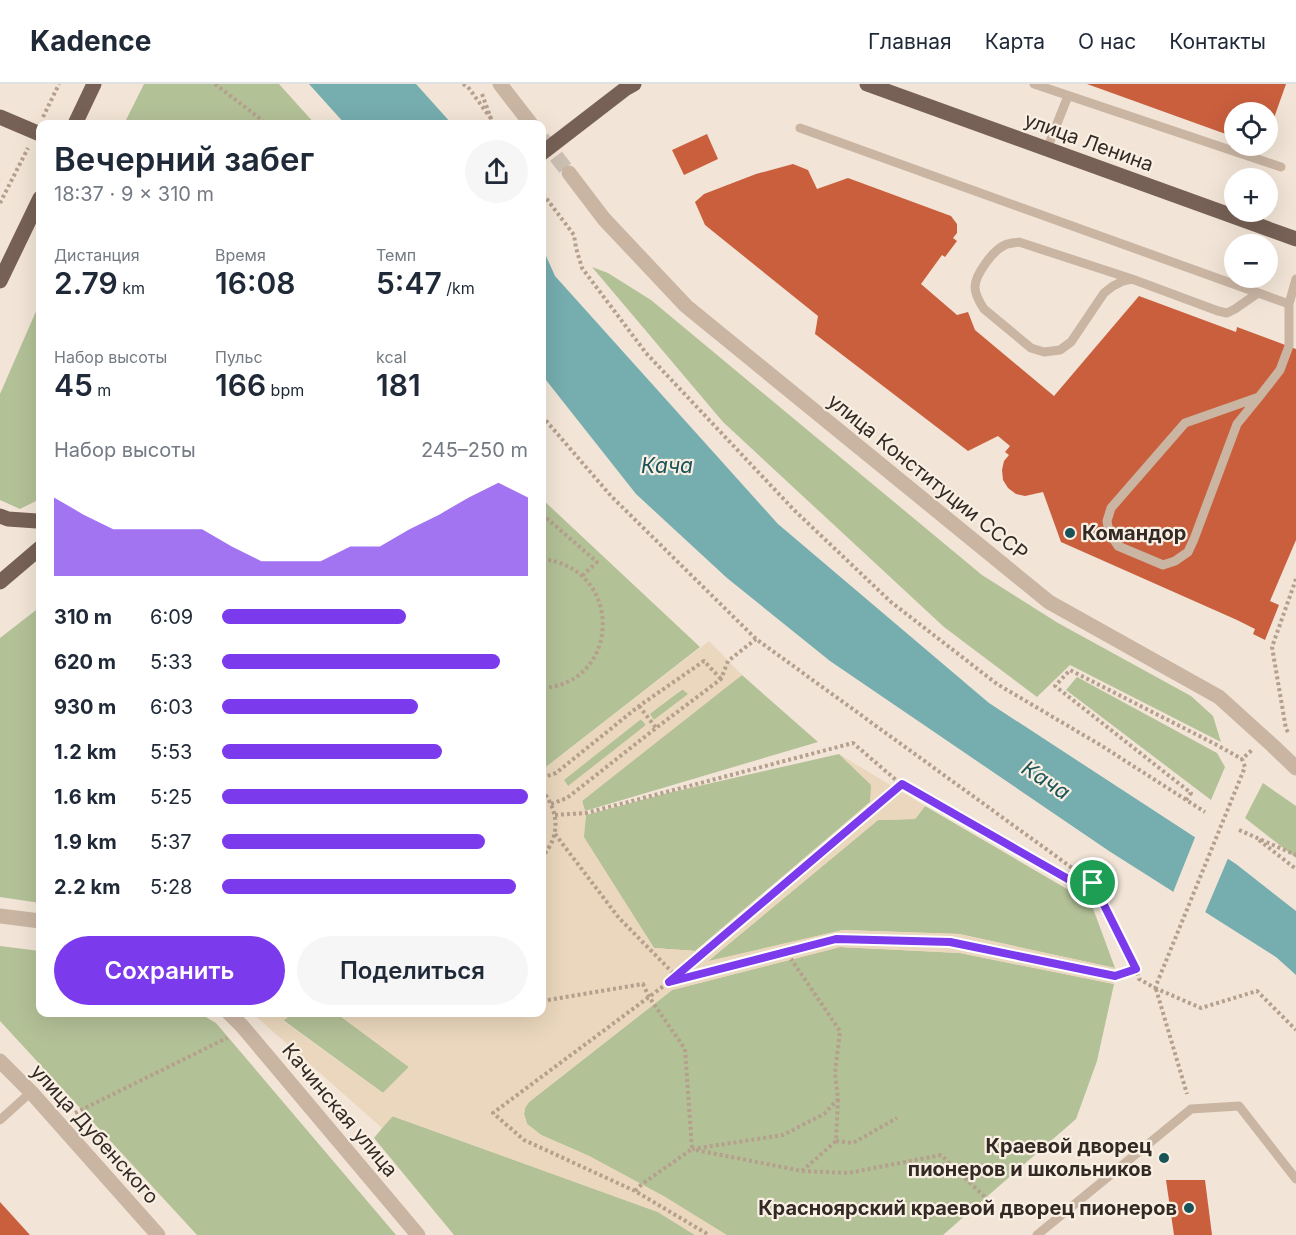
<!DOCTYPE html>
<html lang="ru">
<head>
<meta charset="utf-8">
<style>
	body { margin:0; font-family:Inter,sans-serif; background:#f6f6f7; color:#1f2937; height:100vh; display:flex; flex-direction:column; font-size:22px; white-space:nowrap }
	* { box-sizing:border-box; margin:0 }
	p { font-size:20px; color:#747a83 }
	.icon { flex:none; width:33px; height:33px; fill:none; stroke:currentColor; stroke-width:2; stroke-linecap:round; stroke-linejoin:round }
	.map { position:relative; flex:1; overflow:hidden }
	.details { position:absolute; left:36px; top:36px; width:510px; height:897px; display:flex; flex-direction:column; background:#fff; border-radius:12px; box-shadow:0 6px 24px #0002 }
	.details>* { flex:none }
	.fabs { position:absolute; left:1224px; top:18px; display:grid; gap:12px }
	.fabs a { display:grid; place-items:center; width:54px; height:54px; border-radius:50%; background:#fff; box-shadow:0 6px 24px #0002; font-size:30px }
	.pin { position:absolute; display:grid; place-items:center; width:51px; height:51px; color:#fff; margin:-26px; border:3px solid #fff; border-radius:50%; box-shadow:0 2px 6px #0007 }
	.round { display:grid; place-items:center; flex:none; width:63px; height:63px; border-radius:32px; background:#f6f6f7 }
	.summary { display:flex; align-items:center; justify-content:space-between; height:102px; padding:0 18px }
	h1 { font-size:33px; font-weight:600; line-height:45px }
	.stats { display:grid; grid-template-columns:repeat(3,1fr); gap:9px; height:102px; padding:6px 18px }
	.stats div { display:grid; align-content:center }
	.stats b { font-size:30px; font-weight:600 }
	.stats small { font-size:16px; font-weight:400 }
	.stats p { font-size:16px }
	.chart { height:168px; padding:12px 18px }
	.chart p { display:flex; justify-content:space-between }
	.chart svg { width:100%; height:108px; margin-top:6px; fill:#7c3aed; opacity:.7 }
	.button { display:flex; gap:12px; margin-top:auto; padding:12px 18px }
	.button a { flex:1; height:69px; border-radius:36px; background:#7c3aed; color:#fff; font-size:24px; font-weight:600; line-height:69px; text-align:center }
	.button a+a { background:#f6f6f7; color:#1f2937 }
	ul { padding:0 18px; list-style:none; font-size:20px }
	li { display:grid; grid-template-columns:96px 72px 1fr; align-items:center; height:45px }
	li i { height:15px; border-radius:8px; background:#7c3aed }
	header { display:flex; align-items:center; gap:36px; box-sizing:border-box; height:84px; padding:0 30px; background:#fff; border-bottom:2px solid #e0e1e3 }
	header strong { font-size:28px }
	nav { display:flex; gap:33px; margin-inline-start:auto; font-size:21px }
	.map>svg:first-child { display:block }
	.green { fill:#b3c197 }
	.plaza { fill:#ead7bd; fill-rule:evenodd }
	.water { fill:#76adaf }
	.pier { fill:#f2e5d7 }
	.building { fill:#ca5f3d }
	.lines { fill:none; stroke-linecap:round; stroke-linejoin:round }
	.minor-tunnel { stroke:#ccc0b3; stroke-width:15; stroke-dasharray:15 8; stroke-linecap:butt }
	.path { stroke:#b59f8d; stroke-width:4; stroke-dasharray:3 3; stroke-linecap:butt }
	.service { stroke:#cab5a3; stroke-width:9 }
	.minor { stroke:#cab5a3; stroke-width:15 }
	.primary { stroke:#776156; stroke-width:15 }
	.route-casing { stroke:#fff; stroke-width:12 }
	.route { stroke:#7c3aed; stroke-width:8 }
	.poi-dot { fill:#1a5357; stroke:#f9efe3; stroke-width:2 }
	.labels { text-anchor:middle; dominant-baseline:central; stroke-width:4.5; stroke-linejoin:round; paint-order:stroke }
	.street-label { font-size:20px; fill:#342a25; stroke:#f9efe3 }
	.poi-label { font-size:20px; font-weight:bold; fill:#342a25; stroke:#f9efe3; text-anchor:end }
	.water-label { font-size:21px; font-style:italic; fill:#1a5357; stroke:#f9efe3 }
</style>
</head>
<body>
<header>
<strong>Kadence</strong>
<nav><a>Главная</a><a>Карта</a><a>О нас</a><a>Контакты</a></nav>
</header>
<div class="map">
<svg width="1296" height="1151" viewBox="0 0 1296 1151">
	<rect width="100%" height="100%" fill="#f2e5d7"/>
	<path class="green" d="M144 0H279L315 40H124Z
		M592 183 608 189 651 216 982 491 1058 539 1191 612 1213 632 1221 658 1070 581 1037 613 944 543 723 338Z
		M40 218V415L20 425 0 416V310Z
		M542 415 700 563 546 683 542 680Z
		M40 523V819L0 813V554Z
		M742 591 818 658 585 727 582 717 680 637Z
		M1077 593 1217 669 1225 683 1211 716 1066 606Z
		M683 605 689 610 654 636 649 630Z
		M641 635 646 641 569 703 563 696Z
		M839 670 872 701 870 718 695 867 654 864 583 753 586 731 668 709Z
		M1263 699 1296 722V774L1245 734Z
		M925 722 1091 819 1115 884 959 850 843 846 707 878 878 736 915 735Z
		M0 862 40 867V928L199 929 216 939 396 1151H197L0 937Z
		M840 863 960 869 1114 900 1097 977 1076 1035 943 1151H726L665 1113 589 1072 541 1051 527 1040 524 1030 525 1024 529 1018 672 906Z
		M293 929H336L409 983 383 1009 283 936Z
		M392 1032 658 1128 695 1151H454L374 1054Z"/>
	<path class="plaza" d="M709 557 742 591 582 717 586 731 584 753 654 864 696 867 870 718 871 701 839 670 925 722 915 735 878 736 708 877 843 846 959 850 1115 884 1114 900 960 869 840 863 672 906 529 1018 525 1024 524 1030 527 1040 541 1051 589 1072 665 1113 727 1151H695L658 1128 393 1032 382 1044 252 929H293L283 937 383 1009 409 983 336 929 542 928V680L546 683ZM682 605 688 610 654 636 650 630ZM641 635 646 641 568 702 564 696Z"/>
	<path class="water" d="M309 0H416L452 40H345Z
		M542 163 555 192 778 440 989 619 1236 780 1296 827V891L1276 873 1109 767 830 577 727 494 636 410 542 291Z"/>
	<path class="pier" d="M1196 751 1229 772 1204 831 1172 811Z"/>
	<path class="building" d="M1087 0H1286L1268 51V28H1234V53Z
		M707 50 718 75 684 91 672 66Z
		M793 80 808 86 817 105 848 94 951 132 957 140V149L953 154 957 157 945 173 942 171 921 200 957 231 968 228 975 246 1054 312 1139 212 1236 248 1237 243 1296 265V456L1270 517 1279 521 1265 556 1253 550 1255 545 1237 536 1061 458 1043 408 1025 412 1016 410 1008 404 1003 396 1002 386 1004 377 1009 371 1005 368 1010 362 998 352 968 367 815 250 818 232 705 141 695 118 704 110 756 90Z
		M1166 1096H1205L1212 1151H1174Z
		M0 1118 30 1151H0Z"/>
	<g class="lines">
		<path class="minor-tunnel" d="M542 54 569 89"/>
		<path class="path" d="M215 0 267 40
			M463 0 468 3 492 36
			M482 10 493 40
			M43 33 59 0
			M543 110 574 151 576 164 582 184 646 269 794 426 891 518 997 600 1102 662 1205 728
			M0 119 28 64
			M542 332 611 412 756 555 1093 799 1136 885
			M542 430 597 478 582 492
			M542 438 548 435
			M542 475C625 484 621 600 542 604
			M639 622 656 644
			M1288 648 1286 645 1272 563 1296 495
			M542 694 556 689 639 622 704 577 721 595
			M542 706C559 728 561 751 542 773
			M1186 716 1191 709 1055 602 1070 586 1215 660 1242 675
			M551 720 567 714 656 644 721 595 728 577 756 555
			M555 731 586 729 853 659 896 696 902 700 1075 799H1092
			M1239 746 1296 771
			M555 750 619 834 676 892
			M1259 756 1296 785
			M672 896 902 700
			M1155 904 1201 924 1257 907 1296 946
			M1156 905 1187 1010
			M542 917 643 900 649 913 685 965 692 1065 642 1100 635 1107 709 1151
			M417 928 422 930 445 928
			M75 1029 227 954
			M836 1057 853 1059 897 1034
			M692 1065 783 1051 824 1030 838 1015 835 989 840 947 791 875
			M696 1066 802 1087 836 1057 838 1015
			M802 1087 848 1089 941 1071 989 1117
			M635 1107 524 1056 493 1029 669 898 836 855 950 858 1115 893 1136 885 1139 895 1155 904 1245 683 1242 675 1252 666"/>
		<path class="service" d="M1034 0 1281 83
			M800 44 1289 220
			M1047 65 1068 12
			M1132 195 1123 197 1113 202 1104 209 1071 258 1060 266 1044 268 1031 264 984 225C980 219 975 211 975 203 975 191 993 166 1005 161 1009 159 1015 159 1019 158L1132 195 1218 227 1227 229 1235 225 1258 209
			M1259 313 1237 340 1194 455 1188 468 1175 477 1163 481 1118 462 1109 448 1107 437 1111 424 1185 339 1259 313 1280 286 1289 262V220L1296 195
			M0 1036 31 1008
			M1037 1151 1191 1025 1239 1022 1296 1095"/>
		<path class="minor" d="M500 0 531 40
			M569 89 604 135 686 222 1049 518 1219 613 1272 661 1296 684
			M0 832 40 837
			M228 928 242 942 418 1151
			M0 977 31 1008 158 1151"/>
		<path class="primary" d="M867 0 1296 155
			M0 33 40 50
			M75 40 94 0
			M542 69 625 5 634 0
			M0 197 40 114
			M0 432 8 435 37 437 40 436
			M0 498 40 464"/>
	</g>
	<g class="lines">
		<g class="route-casing">
			<path id="route" d="M902 700 1075 799H1093L1136 885 1115 892 950 858 836 855 669 898Z"/>
		</g>
		<use href="#route" class="route"/>
	</g>
	<g class="poi-dot">
		<circle cx="1070" cy="449" r="6"/>
		<circle cx="1164" cy="1074" r="6"/>
		<circle cx="1189" cy="1124" r="6"/>
	</g>
	<g class="labels">
		<g class="street-label">
			<text transform="translate(1089 58) rotate(20)">улица Ленина</text>
			<text transform="translate(928 393) rotate(39)">улица Конституции СССР</text>
			<text transform="translate(340 1026) rotate(50)">Качинская улица</text>
			<text transform="translate(95 1050) rotate(48)">улица Дубенского</text>
		</g>
		<g class="poi-label">
			<text x="1082" y="449" text-anchor="start">Командор</text>
			<text x="1152" y="1062">Краевой дворец<tspan x="1152" dy="23">пионеров и школьников</tspan></text>
			<text x="1177" y="1124">Красноярский краевой дворец пионеров</text>
		</g>
		<g class="water-label">
			<text x="667" y="381">Кача</text>
			<text transform="translate(1046 696) rotate(33)">Кача</text>
		</g>
	</g>
</svg>
<div class="fabs">
<a><svg class="icon" aria-label="locate" viewBox="0 0 24 24"><circle cx="12" cy="12" r="6"/><path d="M12 2v4M12 18v4M2 12h4M18 12h4"/></svg></a>
<a>+</a>
<a>−</a>
</div>
<div class="pin" style="left:1093px;top:799px;background:#1e9e55"><svg class="icon" aria-label="arrive" viewBox="0 0 24 24"><path d="M6 21V4h12l-3 4 3 4H6"/></svg></div>
<section class="details">
<div class="summary"><div><h1>Вечерний забег</h1><p>18:37 · 9 × 310 m</p></div><a class="round"><svg class="icon" aria-label="share" viewBox="0 0 24 24"><path d="M12 15V3M7 8l5-5 5 5M5 13v7h14v-7"/></svg></a></div>
<div class="stats">
<div><p>Дистанция</p><b>2.79<small> km</small></b></div>
<div><p>Время</p><b>16:08</b></div>
<div><p>Темп</p><b>5:47<small> /km</small></b></div>
</div>
<div class="stats">
<div><p>Набор высоты</p><b>45<small> m</small></b></div>
<div><p>Пульс</p><b>166<small> bpm</small></b></div>
<div><p>kcal</p><b>181</b></div>
</div>
<div class="chart"><p><span>Набор высоты</span>245–250 m</p>
<svg viewBox="0 0 160 44" preserveAspectRatio="none"><path d="M0 44V12L10 19L20 25L30 25L40 25L50 25L60 32L70 38L80 38L90 38L100 32L110 32L120 25L130 19L140 12L150 6L160 12V44z"/></svg>
</div>
<ul>
<li><b>310 m</b>6:09<i style="width:60%"></i></li>
<li><b>620 m</b>5:33<i style="width:91%"></i></li>
<li><b>930 m</b>6:03<i style="width:64%"></i></li>
<li><b>1.2 km</b>5:53<i style="width:72%"></i></li>
<li><b>1.6 km</b>5:25<i style="width:100%"></i></li>
<li><b>1.9 km</b>5:37<i style="width:86%"></i></li>
<li><b>2.2 km</b>5:28<i style="width:96%"></i></li>
</ul>
<div class="button"><a>Сохранить</a><a>Поделиться</a></div>
</section>
</div>
</body>
</html>
